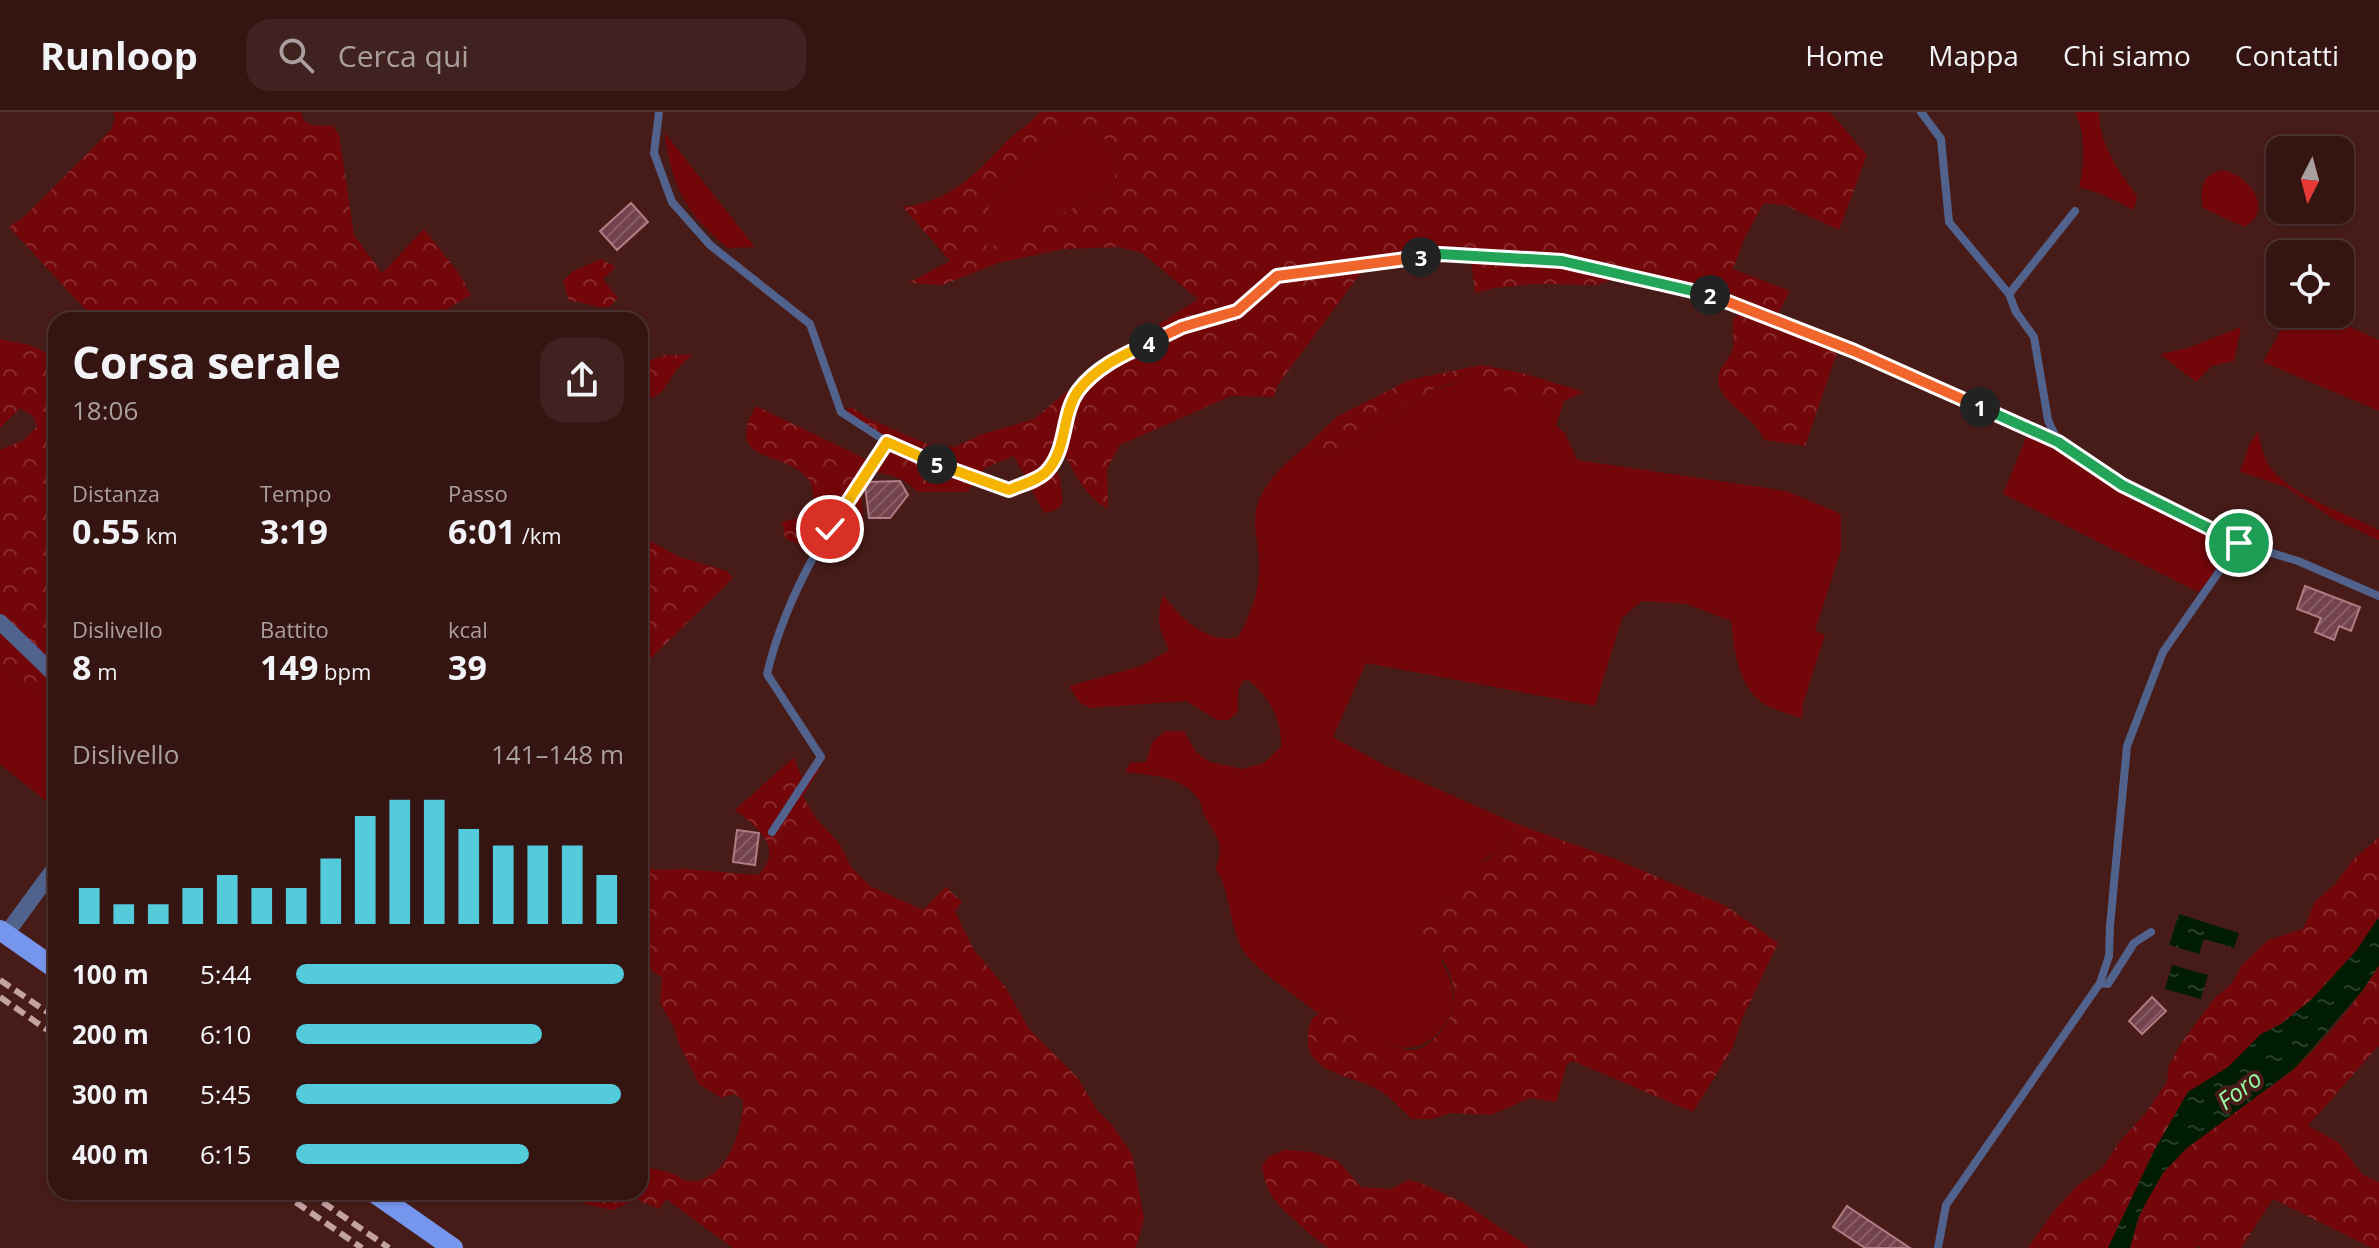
<!DOCTYPE html>
<html lang="it">
<head>
<meta charset="utf-8">
<style>
	body { margin:0; font-family:"Open Sans",sans-serif; background:#402220; color:#f1f3f6; height:100vh; display:flex; flex-direction:column; font-size:30px; white-space:nowrap }
	* { box-sizing:border-box; margin:0 }
	p { font-size:26px; color:#aa9f9f }
	.icon { flex:none; width:44px; height:44px; fill:none; stroke:currentColor; stroke-width:2; stroke-linecap:round; stroke-linejoin:round }
	.map { position:relative; flex:1; overflow:hidden }
	.drawer { position:absolute; left:48px; top:200px; width:600px; height:888px; display:flex; flex-direction:column; background:#351512; border-radius:24px; box-shadow:0 2px 6px #0004,0 0 0 2px #4f3432 }
	.drawer>* { flex:none }
	.needle { width:52px; rotate:186deg }
	.controls { position:absolute; left:2266px; top:24px; display:grid; gap:16px }
	.controls a { display:grid; place-items:center; width:88px; height:88px; border-radius:16px; background:#351512; box-shadow:0 2px 6px #0004,0 0 0 2px #4f3432; font-size:40px }
	.pin { position:absolute; display:grid; place-items:center; width:68px; height:68px; color:#fff; margin:-34px; border:4px solid #fff; border-radius:50%; box-shadow:0 2px 8px #0007 }
	.km { position:absolute; width:40px; height:40px; margin:-20px; border-radius:50%; background:#222; color:#fff; font-size:22px; line-height:40px; text-align:center }
	.round { display:grid; place-items:center; flex:none; width:84px; height:84px; border-radius:24px; background:#402220 }
	.head { display:flex; align-items:center; justify-content:space-between; height:136px; padding:0 24px }
	h1 { font-size:44px; font-weight:700; line-height:60px }
	.metrics { display:grid; grid-template-columns:repeat(3,1fr); gap:12px; height:136px; padding:8px 24px }
	.metrics div { display:grid; align-content:center }
	.metrics b { font-size:34px; font-weight:700 }
	.metrics small { font-size:22px; font-weight:400 }
	.metrics p { font-size:22px }
	.chart { height:224px; padding:16px 24px }
	.chart p { display:flex; justify-content:space-between }
	.chart svg { width:100%; height:144px; margin-top:8px; stroke:#53cbdb; stroke-width:6 }
	ul { padding:0 24px; list-style:none; font-size:26px }
	li { display:grid; grid-template-columns:128px 96px 1fr; align-items:center; height:60px }
	li i { height:20px; border-radius:10px; background:#53cbdb }
	header { display:flex; align-items:center; gap:48px; box-sizing:border-box; height:112px; padding:0 40px; background:#351512; border-bottom:2px solid #4f3432 }
	header strong { font-size:38px }
	nav { display:flex; gap:44px; margin-inline-start:auto; font-size:28px }
	.search { width:560px; height:72px; background:#402220; display:flex; align-items:center; gap:20px; box-sizing:border-box; padding:0 28px; border-radius:24px; color:#aa9f9f; font-size:30px }
	.map>svg:first-child { display:block }
	.green { fill:#730609 }
	.forest { fill:url(#forest-crowns); fill-rule:evenodd }
	.water { fill:url(#water-ripples) }
	.building { fill:url(#building-hatch); stroke:#b07c85; stroke-width:2 }
	.lines { fill:none; stroke-linecap:round; stroke-linejoin:round }
	.lane { stroke:#51628c; stroke-width:8 }
	.street { stroke:#51628c; stroke-width:16 }
	.primary { stroke:#7696ed; stroke-width:20 }
	.rail { stroke:#c2a3a0; stroke-width:6; stroke-dasharray:12 6; stroke-linecap:butt }
	.split-1-casing { stroke:#fff; stroke-width:16 }
	.split-2-casing { stroke:#fff; stroke-width:16 }
	.split-3-casing { stroke:#fff; stroke-width:16 }
	.split-4-casing { stroke:#fff; stroke-width:16 }
	.split-5-casing { stroke:#fff; stroke-width:16 }
	.split-6-casing { stroke:#fff; stroke-width:16 }
	.split-1 { stroke:#22a559; stroke-width:10 }
	.split-2 { stroke:#f0652b; stroke-width:10 }
	.split-3 { stroke:#22a559; stroke-width:10 }
	.split-4 { stroke:#f0652b; stroke-width:10 }
	.split-5 { stroke:#f5b400; stroke-width:10 }
	.split-6 { stroke:#f5b400; stroke-width:10 }
	.labels { text-anchor:middle; dominant-baseline:central; stroke-width:8; stroke-linejoin:round; paint-order:stroke }
	.water-label { font-size:24px; font-style:italic; fill:#97faa5; stroke:#471c18 }
</style>
</head>
<body>
<header>
<strong>Runloop</strong>
<div class="search"><svg class="icon" aria-label="search" viewBox="0 0 24 24"><circle cx="10" cy="10" r="6"/><path d="M15 15l6 6"/></svg>Cerca qui</div>
<nav><a>Home</a><a>Mappa</a><a>Chi siamo</a><a>Contatti</a></nav>
</header>
<div class="map">
<svg width="2379" height="1136" viewBox="0 0 2379 1136">
	<defs>
		<pattern id="forest-crowns" width="20" height="18" patternUnits="userSpaceOnUse" patternTransform="scale(2)"><rect width="20" height="18" fill="#730609"/><path d="M2 6a3 3 0 1 1 6 0M12 15a3 3 0 1 1 6 0" fill="none" stroke="#882a2d"/></pattern>
		<pattern id="water-ripples" width="26" height="14" patternUnits="userSpaceOnUse" patternTransform="scale(2)"><rect width="26" height="14" fill="#001d04"/><path d="M2 4q2-2 4 0t4 0M15 11q2-2 4 0t4 0" fill="none" stroke="#263e28"/></pattern>
		<pattern id="building-hatch" width="6" height="6" patternUnits="userSpaceOnUse" patternTransform="scale(2)"><rect width="6" height="6" fill="#73434d"/><path d="M-1 1l2-2M0 6l6-6M5 7l2-2" fill="none" stroke="#885e66"/></pattern>
	</defs>
	<rect width="100%" height="100%" fill="#471c18"/>
	<path class="green" d="M2075 0H2099C2099 32 2118 58 2137 84L2134 98 2101 82 2079 75C2085 50 2086 24 2075 0Z
		M1070 15 1091 16 1107 29 1115 42 1116 61 1110 79 988 137 976 112 1003 77 1029 52 1048 28Z
		M664 20 755 135 728 136C684 100 673 76 664 20Z
		M2223 58C2248 63 2276 98 2244 115L2203 96C2200 75 2201 63 2223 58Z
		M2294 202H2322L2379 228V299L2263 250 2285 211Z
		M2241 215 2234 249 2212 254 2196 270 2160 242 2188 236Z
		M1464 270 1480 271 1553 289H1564L1556 313 1565 321 1577 348 1786 379 1841 402V438L1815 519 1825 523 1803 592 1802 607C1790 602 1777 599 1766 593 1738 577 1734 537 1731 509L1686 492 1642 489 1622 506 1595 594 1366 551 1333 625 1388 655 1517 712 1504 734 1484 748 1453 785 1434 795C1436 811 1435 835 1442 850 1448 862 1453 871 1453 885 1454 901 1448 912 1436 923 1415 944 1388 936 1364 921 1344 908 1345 894 1317 901 1299 886 1249 853 1241 835 1229 809 1230 780 1216 757 1224 729 1218 727 1205 705 1201 700 1203 693 1199 688 1182 663 1152 664 1125 660L1130 651 1146 650 1152 630 1165 619H1184L1196 640 1210 650 1242 657 1264 651 1281 635C1282 608 1269 584 1248 568L1243 569 1238 578V600L1229 608H1217L1186 589 1090 596 1079 590 1069 574 1141 554 1169 538C1158 515 1156 508 1163 483 1181 506 1206 532 1238 525 1252 500 1261 476 1259 447 1258 424 1250 409 1260 386 1268 366 1290 348 1306 334 1349 355 1388 304 1422 283 1435 275 1449 273 1464 270Z
		M2258 319C2260 330 2263 345 2270 355 2293 385 2346 401 2379 418V428L2332 406 2286 375 2240 360 2249 333Z
		M2028 321 2043 328 2114 374 2211 423C2227 448 2216 460 2198 480L2003 382Z
		M0 553 34 576 56 584V697L0 652Z"/>
	<path class="forest" d="M113 0H301L303 8 311 13 333 14 339 23 354 123 382 161 424 117 458 160 471 183 447 197 445 208H95L9 115 25 104 112 17 115 5Z
		M1040 0H1830L1867 43 1839 118 1787 94 1764 91 1745 125 1733 157 1790 179 1778 202 1841 229 1805 334 1764 328C1756 304 1718 291 1718 268 1718 255 1728 250 1732 239 1735 231 1732 216 1733 207L1747 196 1741 189 1618 165 1598 173 1535 172 1495 176 1475 181 1471 149C1443 147 1389 149 1363 158L1277 274 1274 285 1231 284 1120 333 1107 356 1108 397C1080 382 1073 352 1055 329L1051 333 1050 343 1060 366 1063 391 1056 398 1044 401 1014 344 985 356 968 380H917C903 363 881 359 859 361L864 412 850 426 837 450 785 426 782 410 806 403 814 395C813 386 814 377 810 370 791 337 720 355 756 294L870 349 883 332 839 302 852 295 867 306 932 334 954 335 980 323 1034 307 1110 244 1198 187 1142 141 1119 135 1064 137 998 151 943 173 908 171 950 149 903 95C952 89 975 62 1007 29 1017 19 1030 12 1040 0ZM1070 15 1091 16 1107 29 1115 42 1116 61 1110 79 988 136 977 112 1003 77 1029 52 1048 28Z
		M601 147 616 155 603 167 618 186 609 195C595 197 584 189 569 189L563 169 573 159Z
		M0 227 30 233 56 245V584L34 576 0 553V338L24 328 37 314 33 304 20 296 0 316Z
		M667 243H693C688 247 682 251 678 256 666 270 662 292 640 284V266L647 249Z
		M1481 253 1522 261 1584 280 1564 289H1553C1538 284 1521 282 1505 279 1483 274 1468 268 1445 273 1400 284 1356 359 1306 334L1338 304 1409 268Z
		M640 424 680 445 727 459 733 466 640 557Z
		M794 645 802 666 813 650 820 656 803 684 815 705 839 731 851 755 870 774 923 798 946 775 962 790 955 799 974 838 1006 876 1029 917 1077 965 1097 998 1112 1013 1132 1042 1144 1106 1136 1136H733L666 1087 659 1097 636 1087 613 1098 588 1093 555 1080H640V1054C650 1056 661 1058 671 1061 677 1063 683 1069 688 1069 726 1073 744 1016 743 988L734 982 721 986 699 972 678 930 675 917 660 891 662 866 649 856 640 854V748L654 758 685 757 758 763C786 736 756 714 735 698Z
		M1517 712 1615 747 1726 794 1778 831 1742 907 1732 937 1693 1000 1573 949 1567 952 1556 990 1530 986 1491 1003 1452 1001 1431 1007H1412C1401 998 1391 985 1379 978 1353 962 1303 963 1308 921 1310 904 1316 902 1332 897 1346 904 1350 909 1361 918 1370 926 1401 939 1413 938 1425 938 1440 922 1446 913 1456 899 1456 875 1449 859 1440 837 1420 838 1420 808L1433 795 1453 785 1473 758 1504 734Z
		M2379 725V805L2356 839 2312 887 2281 912 2261 922 2228 955 2188 980 2154 1039 2108 1136H2028L2054 1099 2077 1074 2103 1055 2120 1029 2145 1002 2167 970 2169 953 2182 930 2215 886 2232 871 2242 853 2268 828 2303 817 2315 790 2335 772 2352 749Z
		M2379 853V933L2308 1014 2338 1030 2363 1063 2379 1070V1136H2372L2273 1087 2241 1136H2201L2197 1134 2195 1136H2130C2137 1110 2146 1086 2161 1063 2187 1024 2257 988 2294 957 2327 928 2356 890 2379 853Z
		M1284 1038 1312 1040 1338 1049 1361 1075 1391 1077 1409 1068 1421 1071 1464 1091 1530 1136H1329C1317 1129 1309 1121 1299 1112 1278 1093 1266 1084 1262 1054L1268 1045Z"/>
	<path class="water" d="M2179 802 2239 821 2234 836 2204 827 2199 842 2169 833Z
		M2379 805V853L2363 878 2295 956 2187 1036 2163 1061 2139 1103 2130 1136H2108L2154 1039 2188 980 2228 955 2261 922 2281 912 2312 887 2356 839Z
		M2172 853 2208 863 2201 887 2165 877Z"/>
	<path class="building" d="M631 91 648 110 617 138 600 119Z
		M900 369 908 383 890 406H869L865 374 868 370Z
		M2305 474 2360 495 2351 519 2339 514 2334 528 2315 520 2321 506 2297 497Z
		M737 718 759 721 755 753 733 750Z
		M2152 885 2166 899 2142 922 2129 909Z
		M1847 1094 1910 1136H1865L1833 1115Z"/>
	<g class="lines">
		<path class="lane" d="M659 0 654 41 672 90 710 133 810 212 841 300 887 330 962 363 1009 378 1046 361 1062 334 1067 304 1078 280 1108 250 1182 215 1237 199 1277 164 1440 142 1562 149 1722 186 1854 239 2058 330
			M1921 0 1941 27 1949 110 2009 182 2016 200 2034 225 2048 308 2058 330 2122 373 2239 431 2298 449 2379 484
			M2009 182 2075 99
			M772 720 821 645 767 562C787 477 837 401 887 330
			M2100 871 2108 872 2134 831 2151 820
			M1938 1136 1946 1093 2100 871 2109 844 2110 814 2127 634 2163 540 2239 431"/>
		<path class="street" d="M0 510 56 564
			M6 822 56 754"/>
		<path class="primary" d="M0 818 56 857
			M373 1080 453 1136"/>
		<path class="rail" d="M0 868 56 906
			M0 885 56 924
			M281 1080 362 1136
			M308 1080 389 1136"/>
	</g>
	<g class="lines">
		<g class="split-1-casing">
			<path id="split-1" d="M1980 295 2058 330 2122 373 2239 431"/>
		</g>
		<g class="split-2-casing">
			<path id="split-2" d="M1710 183 1854 239 1980 295"/>
		</g>
		<g class="split-3-casing">
			<path id="split-3" d="M1421 145 1440 142 1562 149 1710 183"/>
		</g>
		<g class="split-4-casing">
			<path id="split-4" d="M1149 231 1182 215 1237 199 1277 164 1421 145"/>
		</g>
		<g class="split-5-casing">
			<path id="split-5" d="M937 352 1009 378C1020 373 1039 368 1047 359 1068 336 1061 303 1078 279 1096 255 1123 243 1149 231"/>
		</g>
		<g class="split-6-casing">
			<path id="split-6" d="M830 417 887 330 937 352"/>
		</g>
		<use href="#split-1" class="split-1"/>
		<use href="#split-2" class="split-2"/>
		<use href="#split-3" class="split-3"/>
		<use href="#split-4" class="split-4"/>
		<use href="#split-5" class="split-5"/>
		<use href="#split-6" class="split-6"/>
	</g>
	<g class="labels">
		<g class="water-label">
			<text transform="translate(2239 977) rotate(-37)">Foro</text>
		</g>
	</g>
</svg>
<div class="controls">
<a><svg class="needle" viewBox="-14 -14 28 28"><path d="M0-13l5 13h-10z" fill="#e53935"/><path d="M0 13l5-13h-10z" fill="#aa9f9f"/></svg></a>
<a><svg class="icon" aria-label="locate" viewBox="0 0 24 24"><circle cx="12" cy="12" r="6"/><path d="M12 2v4M12 18v4M2 12h4M18 12h4"/></svg></a>
</div>
<div class="pin" style="left:2239px;top:431px;background:#1e9e55"><svg class="icon" aria-label="arrive" viewBox="0 0 24 24"><path d="M6 21V4h12l-3 4 3 4H6"/></svg></div>
<div class="pin" style="left:830px;top:417px;background:#d93025"><svg class="icon" aria-label="check" viewBox="0 0 24 24"><path d="M5 12l5 5 9-10"/></svg></div>
<b class="km" style="left:1980px;top:295px">1</b>
<b class="km" style="left:1710px;top:183px">2</b>
<b class="km" style="left:1421px;top:145px">3</b>
<b class="km" style="left:1149px;top:231px">4</b>
<b class="km" style="left:937px;top:352px">5</b>
<section class="drawer">
<div class="head"><div><h1>Corsa serale</h1><p>18:06</p></div><a class="round"><svg class="icon" aria-label="share" viewBox="0 0 24 24"><path d="M12 15V3M7 8l5-5 5 5M5 13v7h14v-7"/></svg></a></div>
<div class="metrics">
<div><p>Distanza</p><b>0.55<small> km</small></b></div>
<div><p>Tempo</p><b>3:19</b></div>
<div><p>Passo</p><b>6:01<small> /km</small></b></div>
</div>
<div class="metrics">
<div><p>Dislivello</p><b>8<small> m</small></b></div>
<div><p>Battito</p><b>149<small> bpm</small></b></div>
<div><p>kcal</p><b>39</b></div>
</div>
<div class="chart"><p><span>Dislivello</span>141–148 m</p>
<svg viewBox="0 0 160 44" preserveAspectRatio="none"><path d="M5 44V33M15 44V38M25 44V38M35 44V33M45 44V29M55 44V33M65 44V33M75 44V24M85 44V11M95 44V6M105 44V6M115 44V15M125 44V20M135 44V20M145 44V20M155 44V29"/></svg>
</div>
<ul>
<li><b>100 m</b>5:44<i style="width:100%"></i></li>
<li><b>200 m</b>6:10<i style="width:75%"></i></li>
<li><b>300 m</b>5:45<i style="width:99%"></i></li>
<li><b>400 m</b>6:15<i style="width:71%"></i></li>
</ul>
</section>
</div>
</body>
</html>
